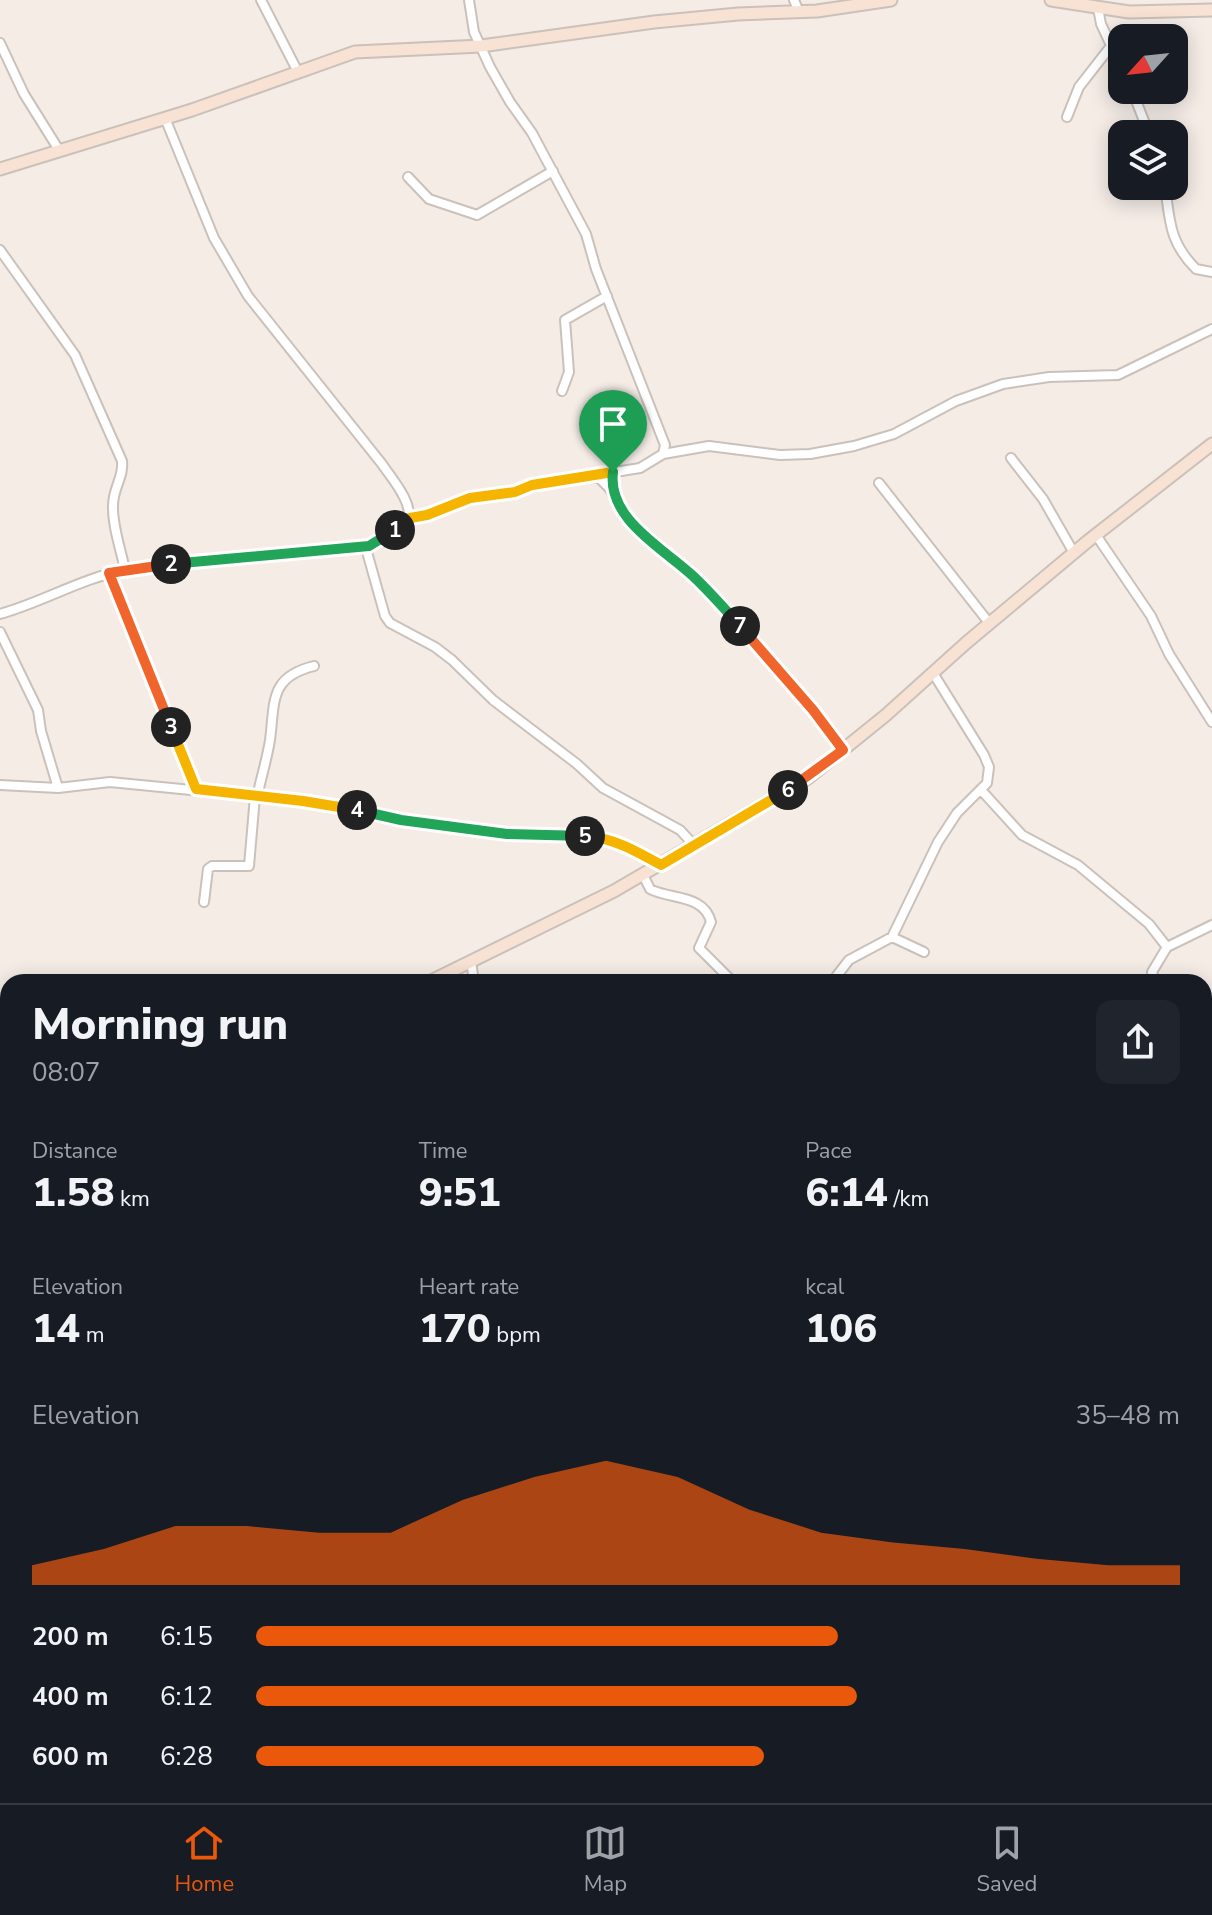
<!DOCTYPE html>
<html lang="en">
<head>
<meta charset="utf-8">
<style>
	body { margin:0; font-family:"Nunito Sans",sans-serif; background:#20242c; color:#f1f3f6; height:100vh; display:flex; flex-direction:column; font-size:30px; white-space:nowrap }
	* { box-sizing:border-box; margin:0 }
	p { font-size:26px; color:#9ea1a6 }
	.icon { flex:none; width:44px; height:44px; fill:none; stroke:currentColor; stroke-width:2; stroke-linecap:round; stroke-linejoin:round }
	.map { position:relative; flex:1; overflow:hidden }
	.sheet { position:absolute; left:0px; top:974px; width:1212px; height:830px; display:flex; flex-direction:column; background:#171b24; border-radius:24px 24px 0 0; box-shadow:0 4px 20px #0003 }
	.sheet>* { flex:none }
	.needle { width:52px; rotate:243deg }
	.controls { position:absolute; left:1108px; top:24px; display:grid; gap:16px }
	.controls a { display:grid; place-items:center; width:80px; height:80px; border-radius:16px; background:#171b24; box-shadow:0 4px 20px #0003; font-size:40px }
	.pin { position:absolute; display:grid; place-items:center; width:68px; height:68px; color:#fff; margin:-82px -34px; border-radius:50% 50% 50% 0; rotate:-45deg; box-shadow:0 0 8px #0007 }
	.pin .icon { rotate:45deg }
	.km { position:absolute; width:40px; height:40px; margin:-20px; border-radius:50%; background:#222; color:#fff; font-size:22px; line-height:40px; text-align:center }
	.round { display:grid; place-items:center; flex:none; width:84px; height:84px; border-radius:16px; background:#20242c }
	.overview { display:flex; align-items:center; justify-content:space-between; height:136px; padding:0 32px }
	h1 { font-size:44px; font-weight:800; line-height:60px }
	.figures { display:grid; grid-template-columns:repeat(3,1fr); gap:12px; height:136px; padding:8px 32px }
	.figures div { display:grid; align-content:center }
	.figures b { font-size:40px; font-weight:800 }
	.figures small { font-size:22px; font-weight:400 }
	.figures p { font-size:22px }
	.chart { height:224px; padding:16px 32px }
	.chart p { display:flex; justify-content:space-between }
	.chart svg { width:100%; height:144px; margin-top:8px; fill:#ea580c; opacity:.7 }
	ul { padding:0 32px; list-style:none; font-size:26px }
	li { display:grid; grid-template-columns:128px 96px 1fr; align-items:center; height:60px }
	li i { height:20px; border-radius:10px; background:#ea580c }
	.tab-bar { display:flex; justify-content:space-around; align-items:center; height:112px; border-top:2px solid #363941; background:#171b24; font-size:22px; color:#9ea1a6 }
	.tab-bar a { display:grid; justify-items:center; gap:4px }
	.tab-bar .active { color:#ea580c }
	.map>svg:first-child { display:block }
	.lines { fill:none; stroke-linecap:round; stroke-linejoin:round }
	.street-casing { stroke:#cac1bb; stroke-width:12 }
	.secondary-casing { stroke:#cac1bb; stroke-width:15 }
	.street { stroke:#fff; stroke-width:8 }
	.secondary { stroke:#f7e2d3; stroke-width:11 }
	.split-1-casing { stroke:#fff; stroke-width:16 }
	.split-2-casing { stroke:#fff; stroke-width:16 }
	.split-3-casing { stroke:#fff; stroke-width:16 }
	.split-4-casing { stroke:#fff; stroke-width:16 }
	.split-5-casing { stroke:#fff; stroke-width:16 }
	.split-6-casing { stroke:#fff; stroke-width:16 }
	.split-7-casing { stroke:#fff; stroke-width:16 }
	.split-8-casing { stroke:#fff; stroke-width:16 }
	.split-1 { stroke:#f5b400; stroke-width:10 }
	.split-2 { stroke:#22a559; stroke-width:10 }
	.split-3 { stroke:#f0652b; stroke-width:10 }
	.split-4 { stroke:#f5b400; stroke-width:10 }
	.split-5 { stroke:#22a559; stroke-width:10 }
	.split-6 { stroke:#f5b400; stroke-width:10 }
	.split-7 { stroke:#f0652b; stroke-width:10 }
	.split-8 { stroke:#22a559; stroke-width:10 }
</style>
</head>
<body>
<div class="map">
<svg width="1212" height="1803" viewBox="0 0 1212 1803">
	<rect width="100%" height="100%" fill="#f5ece6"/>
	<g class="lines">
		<g class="street-casing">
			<path id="street" d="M261 0 298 72
				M469 0 474 32 490 67 510 102 532 133 586 234 596 269 665 445 663 454 640 468 590 476
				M794 0 799 12
				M1098 8 1101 24 1122 69
				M0 43 24 94 59 150
				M1132 90 1149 134
				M1067 117 1079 87 1111 46
				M165 118 214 238 248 296 382 464C392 479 414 503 408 522L374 541 367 552 385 616 390 623 435 647 452 660 493 700 577 764 603 788 680 830 694 845
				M408 177 429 199 477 215 553 171
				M1165 186C1170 221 1169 242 1196 269L1212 272
				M0 250 75 355 122 461C124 477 113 488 113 505 112 525 121 550 125 570
				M562 391 569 372 565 320 607 296
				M663 454 709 446 780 455 810 454 854 446 894 434 956 401 1003 384 1049 377 1118 375 1212 329
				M1011 458 1043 499 1074 553
				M879 483 990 624
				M410 518C430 519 450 504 469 498 483 494 499 496 513 493 540 486 570 471 599 478L609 488 634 526 692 575 725 608 813 710 843 750
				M1096 535 1151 616 1169 654 1212 722
				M109 573 196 789
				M0 614C43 602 82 578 125 570L369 546
				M0 632 38 710 41 731 58 788
				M0 785 58 788 110 782 303 801 401 820 507 834 603 837 622 844 661 865
				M982 791 1022 835 1078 865 1149 924 1167 947
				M257 797C261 778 267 759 270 740 275 702 269 677 314 666
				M643 875 650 889C671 900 704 894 711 922L699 948 733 982
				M204 902 208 869 212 866H249L255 796
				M892 937 924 952
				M471 961 474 982
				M832 982 849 960 892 937 938 842 957 813 987 783 989 767 984 755 933 673
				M1155 982 1152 972 1167 947 1212 925
				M1204 1038 1212 1042
				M1204 1234 1212 1230
				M0 1299 8 1291
				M1204 1369 1212 1357
				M1204 1546 1212 1542
				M0 1666 8 1670
				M814 1796 818 1803
				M1184 1796 1189 1803
				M178 1803 180 1796
				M414 1803 418 1796
				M675 1803 683 1796"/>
		</g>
		<g class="secondary-casing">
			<path id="secondary" d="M1051 0 1129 12 1212 10
				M0 169 192 110 355 52 481 46 654 22 738 14 817 11 891 0
				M429 982 614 891 808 778 886 715 966 643 1088 541 1212 444
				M0 1144 8 1143"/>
		</g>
		<use href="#street" class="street"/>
		<use href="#secondary" class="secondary"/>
	</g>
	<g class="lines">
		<g class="split-1-casing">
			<path id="split-1" d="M395 530 404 525 410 518 427 515 470 498 515 492 532 485 613 472"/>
		</g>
		<g class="split-2-casing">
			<path id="split-2" d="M171 564 369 546 395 530"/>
		</g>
		<g class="split-3-casing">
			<path id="split-3" d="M171 727 109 573 171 564"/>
		</g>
		<g class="split-4-casing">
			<path id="split-4" d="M171 727 196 789 303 801 357 810"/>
		</g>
		<g class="split-5-casing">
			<path id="split-5" d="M357 810 401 820 507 834 585 836"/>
		</g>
		<g class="split-6-casing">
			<path id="split-6" d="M585 836C614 838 636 851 661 865L788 790"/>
		</g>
		<g class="split-7-casing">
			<path id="split-7" d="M740 626 813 710 843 750 788 790"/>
		</g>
		<g class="split-8-casing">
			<path id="split-8" d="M613 472C607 519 663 548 693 576 710 592 725 609 740 626"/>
		</g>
		<use href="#split-1" class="split-1"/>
		<use href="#split-2" class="split-2"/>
		<use href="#split-3" class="split-3"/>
		<use href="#split-4" class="split-4"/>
		<use href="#split-5" class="split-5"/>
		<use href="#split-6" class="split-6"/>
		<use href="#split-7" class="split-7"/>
		<use href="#split-8" class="split-8"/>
	</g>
</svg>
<div class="controls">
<a><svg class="needle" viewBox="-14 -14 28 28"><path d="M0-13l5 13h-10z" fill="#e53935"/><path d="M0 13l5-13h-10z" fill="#9ea1a6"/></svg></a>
<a><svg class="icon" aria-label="layers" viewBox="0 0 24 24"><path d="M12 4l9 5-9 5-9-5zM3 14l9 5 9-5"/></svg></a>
</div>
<div class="pin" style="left:613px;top:472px;background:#1e9e55"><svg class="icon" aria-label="arrive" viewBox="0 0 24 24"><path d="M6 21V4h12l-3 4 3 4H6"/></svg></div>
<b class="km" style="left:395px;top:530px">1</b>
<b class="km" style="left:171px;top:564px">2</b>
<b class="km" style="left:171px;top:727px">3</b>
<b class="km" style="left:357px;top:810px">4</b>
<b class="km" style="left:585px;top:836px">5</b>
<b class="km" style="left:788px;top:790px">6</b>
<b class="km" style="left:740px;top:626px">7</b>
<section class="sheet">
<div class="overview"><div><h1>Morning run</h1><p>08:07</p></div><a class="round"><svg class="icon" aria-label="share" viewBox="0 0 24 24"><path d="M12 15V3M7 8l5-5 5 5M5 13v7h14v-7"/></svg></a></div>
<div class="figures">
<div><p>Distance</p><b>1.58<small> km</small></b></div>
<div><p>Time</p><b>9:51</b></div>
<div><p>Pace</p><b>6:14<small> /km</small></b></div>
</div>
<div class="figures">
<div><p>Elevation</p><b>14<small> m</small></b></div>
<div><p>Heart rate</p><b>170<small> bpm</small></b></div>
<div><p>kcal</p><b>106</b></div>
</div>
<div class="chart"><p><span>Elevation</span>35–48 m</p>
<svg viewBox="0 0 160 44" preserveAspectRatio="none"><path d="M0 44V38L10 33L20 26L30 26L40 28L50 28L60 18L70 11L80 6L90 11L100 21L110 28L120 31L130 33L140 36L150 38L160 38V44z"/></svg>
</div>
<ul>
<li><b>200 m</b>6:15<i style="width:63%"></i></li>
<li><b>400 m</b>6:12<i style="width:65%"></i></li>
<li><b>600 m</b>6:28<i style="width:55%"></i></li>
</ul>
</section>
</div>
<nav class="tab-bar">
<a class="active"><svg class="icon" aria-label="home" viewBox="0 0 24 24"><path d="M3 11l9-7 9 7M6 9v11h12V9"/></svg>Home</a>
<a><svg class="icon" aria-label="map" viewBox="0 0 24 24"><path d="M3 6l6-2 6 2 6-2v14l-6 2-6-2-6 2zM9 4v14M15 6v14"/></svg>Map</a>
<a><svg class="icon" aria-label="saved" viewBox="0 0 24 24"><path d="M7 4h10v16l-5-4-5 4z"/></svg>Saved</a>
</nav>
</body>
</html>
